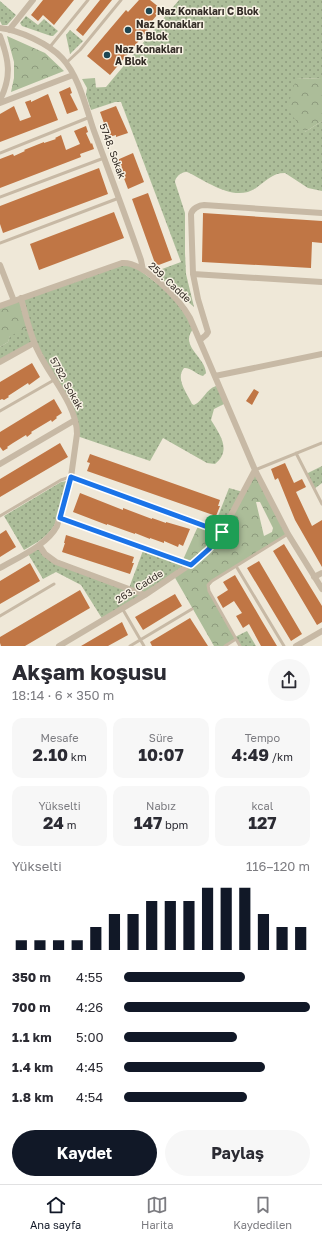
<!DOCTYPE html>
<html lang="tr">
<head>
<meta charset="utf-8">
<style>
	body { margin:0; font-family:"Golos Text",sans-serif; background:#f7f7f7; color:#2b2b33; height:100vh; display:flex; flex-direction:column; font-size:15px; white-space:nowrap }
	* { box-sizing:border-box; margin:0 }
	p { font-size:13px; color:#7c7c81 }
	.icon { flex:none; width:22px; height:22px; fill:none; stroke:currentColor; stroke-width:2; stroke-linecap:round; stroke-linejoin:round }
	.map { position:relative; height:646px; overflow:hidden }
	.drawer { display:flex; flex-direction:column; background:#fff; flex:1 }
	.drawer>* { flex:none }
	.pin { position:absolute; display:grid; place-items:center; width:34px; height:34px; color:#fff; margin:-17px; border-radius:8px; box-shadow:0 2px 6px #0006 }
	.round { display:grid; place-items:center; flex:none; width:42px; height:42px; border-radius:21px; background:#f7f7f7 }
	.summary { display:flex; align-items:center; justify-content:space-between; height:68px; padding:0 12px }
	h1 { font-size:22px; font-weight:700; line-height:30px }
	.metrics { display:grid; grid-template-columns:repeat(3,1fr); gap:6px; height:68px; padding:4px 12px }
	.metrics div { display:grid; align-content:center; border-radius:10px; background:#f7f7f7; text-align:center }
	.metrics b { font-size:17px; font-weight:700 }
	.metrics small { font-size:11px; font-weight:400 }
	.metrics p { font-size:11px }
	.chart { height:112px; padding:8px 12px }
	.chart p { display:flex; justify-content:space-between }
	.chart svg { width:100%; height:72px; margin-top:4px; stroke:#111827; stroke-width:6 }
	.button { display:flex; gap:8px; margin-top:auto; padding:8px 12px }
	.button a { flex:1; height:46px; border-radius:24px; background:#111827; color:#fff; font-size:16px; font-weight:700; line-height:46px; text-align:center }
	.button a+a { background:#f7f7f7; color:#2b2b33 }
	ul { padding:0 12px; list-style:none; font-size:13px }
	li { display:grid; grid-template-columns:64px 48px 1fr; align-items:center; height:30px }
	li i { height:10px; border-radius:5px; background:#111827 }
	.menu { display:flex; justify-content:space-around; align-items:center; height:56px; border-top:1px solid #e1e1e2; background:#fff; font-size:11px; color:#7c7c81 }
	.menu a { display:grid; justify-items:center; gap:2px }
	.menu .current { color:#111827 }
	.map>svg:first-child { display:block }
	.grass { fill:url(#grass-dots) }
	.forest { fill:url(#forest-crowns); fill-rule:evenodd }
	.building { fill:#c07645 }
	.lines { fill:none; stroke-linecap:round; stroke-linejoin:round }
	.lane { stroke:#c7b9a5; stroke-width:3 }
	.street { stroke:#c7b9a5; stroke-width:6 }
	.route-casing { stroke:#fff; stroke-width:8 }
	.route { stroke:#1a73e8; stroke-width:5 }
	.poi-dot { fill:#1e4652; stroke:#f8f2e4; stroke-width:1.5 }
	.labels { text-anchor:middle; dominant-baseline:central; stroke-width:3; stroke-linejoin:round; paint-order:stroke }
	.poi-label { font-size:10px; font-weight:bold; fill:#332c26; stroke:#f8f2e4; text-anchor:start }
	.street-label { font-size:10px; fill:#332c26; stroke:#f8f2e4 }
</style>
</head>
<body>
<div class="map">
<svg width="322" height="646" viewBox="0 0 322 646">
	<defs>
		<pattern id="grass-dots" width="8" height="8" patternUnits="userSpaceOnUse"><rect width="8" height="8" fill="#acbd99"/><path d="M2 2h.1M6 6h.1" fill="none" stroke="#8d9a7d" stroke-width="1.8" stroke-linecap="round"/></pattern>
		<pattern id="forest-crowns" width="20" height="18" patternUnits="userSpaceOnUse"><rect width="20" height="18" fill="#acbd99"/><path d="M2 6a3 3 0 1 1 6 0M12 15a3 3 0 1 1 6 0" fill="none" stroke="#8d9a7d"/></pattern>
	</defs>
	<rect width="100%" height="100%" fill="#efe8d8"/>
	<path class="grass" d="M179 0H322V78L296 79 305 132 322 121V191L308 188 285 173C272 173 266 181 256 188 234 203 207 181 187 172 182 171 175 177 175 182L185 213V253L186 274 194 307 154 272 181 262 121 102H115L91 110 86 95 87 88 106 87Z
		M0 1 16 15 7 25H2L0 21Z
		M26 16 38 25 44 19 58 31 53 36H51L22 26 20 23Z
		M70 30 83 41 70 54 66 35Z
		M130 263 171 294 195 327C177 345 205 356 206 373L203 376C196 374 190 367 184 368 175 379 187 393 192 404L194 405C203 401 206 389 216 386L226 403 214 409 211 420C220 435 232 450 215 464L207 463 163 438 150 461 77 436 76 421 34 343 0 362V347L8 342 21 298Z
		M322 466V483L314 489 306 474Z
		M67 481 55 524C48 537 36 543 24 550L4 516 61 482Z
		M229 488 243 492 222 532 213 529Z
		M39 545 45 555 129 588 144 548 191 565 103 620 81 585 56 572 43 579 27 552Z
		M247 631 256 646H240L235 637Z"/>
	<path class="forest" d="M7 36 45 53 64 71 11 92 14 78V62Z
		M95 78 96 88H87L82 79Z
		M322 78V121L305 132 287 109 296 79Z
		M21 298 29 327 10 336 8 342 0 347V306Z
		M255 470 288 534 213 581 208 588 236 639 225 646H214L174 576 190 565 182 562 199 524 222 532ZM256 502H260L273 528 272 532 264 536Z"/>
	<path class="building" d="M43 0H74L54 25 43 15 38 21 31 15Z
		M100 0H112L83 36 76 30Z
		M139 0H150L160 8 155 14 157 15 146 28 148 30 110 75 87 56 126 10 128 12Z
		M70 87 72 93 70 94 78 110 67 114 59 92Z
		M48 94 58 120 0 142V114L14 106 20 121 31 117 25 102 31 100V102Z
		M116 106 128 133 116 137V135L109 137 100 112Z
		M86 126 88 132 86 133 91 144 92 143 94 149 80 154 81 157 0 188V159L13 154 14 156 25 151 24 150 44 142V143L56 139 55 138 61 135 66 150 80 144 74 131Z
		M133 153 144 182 128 189 117 160Z
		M99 168 108 194 3 233 0 224V206Z
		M148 193 172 260 156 266 132 199Z
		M114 212 124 238 39 270 30 244Z
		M203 213 322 221V243L312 242 311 268 202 262Z
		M32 363 40 377 29 385 28 383 8 396 9 397 4 400 2 399 0 400V382Z
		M254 389 259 392 252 405 246 401Z
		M54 399 62 413 56 417 57 418 52 422 51 420 31 432 32 433 27 437 26 435 13 443 7 447 8 448 3 451 0 447V432Z
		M60 443 68 457 0 497V479Z
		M90 454 220 500 218 506H220L216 516 87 471 90 463 87 462Z
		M285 463 294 483 302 479 306 487 296 492 312 526 322 520V567L295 520 278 478 275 480 271 469Z
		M80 493 123 510V508L152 519V518L166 523V522L190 529 183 546 179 544 178 547 164 541V543L150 538V539L135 533V534L107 524V525L73 512Z
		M6 530 16 547 0 557V534Z
		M66 535 134 557 132 563H134L130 574 62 552 65 543H64Z
		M284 544 322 606V622L317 625 273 551Z
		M259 561 302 634 291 641 247 568Z
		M30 563 40 581 0 604V581Z
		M235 575 262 621 277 646H261L249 624 243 628 236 616 242 613 234 601 223 608 219 601 217 597 228 590 223 582Z
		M80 590 90 608 25 646H1L0 643V637Z
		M175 594 182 606 143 630 135 617Z
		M190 618 208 646H152L150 642Z
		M122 622 128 635 108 646H81Z"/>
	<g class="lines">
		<path class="lane" d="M49 48 88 0
			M66 63 80 50 121 0
			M0 153 90 117
			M0 197 104 158
			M0 243 119 198
			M0 411 54 380
			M296 453 322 504
			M255 470 322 443
			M0 516 61 480 70 477
			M60 518 190 565
			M236 566 284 646
			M122 608 144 646
			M0 616 54 584
			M130 646 192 609
			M225 646 236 639
			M240 646 209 591 208 585 212 581 288 534"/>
		<path class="street" d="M0 28C19 30 49 44 62 58 79 76 86 108 94 131 110 174 126 217 141 260L143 270
			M9 30 33 0
			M0 36C9 60 12 76 0 100
			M0 103 73 75
			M0 265 14 301
			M193 274 322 282
			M0 306 122 263C144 261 180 300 190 318L255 470 288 534 322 589
			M200 340 206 335 208 332 198 299 193 274 191 214C192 209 199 205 204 205L322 213
			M0 362 34 343
			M215 376 322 354
			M0 464 75 420
			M71 477 222 532
			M39 545 45 554 56 562 145 595
			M0 568C19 557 47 545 57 526L71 477 77 434C77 405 50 377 38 351 30 335 26 316 21 298
			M314 577 322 573
			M59 646 145 595 198 559 209 549 222 532 255 470
			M296 646 322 631"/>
	</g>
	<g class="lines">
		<g class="route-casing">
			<path id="route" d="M71 477 213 529 222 532 209 549 191 565 60 518Z"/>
		</g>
		<use href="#route" class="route"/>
	</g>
	<g class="poi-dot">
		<circle cx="149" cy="11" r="4"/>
		<circle cx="128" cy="30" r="4"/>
		<circle cx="107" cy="55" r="4"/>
	</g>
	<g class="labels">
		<g class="poi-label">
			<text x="157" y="11">Naz Konakları C Blok</text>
			<text x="136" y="24">Naz Konakları<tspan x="136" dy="12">B Blok</tspan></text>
			<text x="115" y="49">Naz Konakları<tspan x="115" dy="12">A Blok</tspan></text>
		</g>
		<g class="street-label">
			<text transform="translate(113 151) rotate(70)">5748. Sokak</text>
			<text transform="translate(170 282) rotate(43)">259. Cadde</text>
			<text transform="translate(67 383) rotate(61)">5782. Sokak</text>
			<text transform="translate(139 586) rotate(-32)">263. Cadde</text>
		</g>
	</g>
</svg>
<div class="pin" style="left:222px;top:532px;background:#1e9e55"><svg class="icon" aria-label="arrive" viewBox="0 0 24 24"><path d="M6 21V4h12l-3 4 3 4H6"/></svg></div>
</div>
<section class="drawer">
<div class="summary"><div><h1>Akşam koşusu</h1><p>18:14 · 6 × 350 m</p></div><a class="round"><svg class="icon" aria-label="share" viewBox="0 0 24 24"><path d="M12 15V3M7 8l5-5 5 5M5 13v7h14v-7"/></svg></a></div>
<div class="metrics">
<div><p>Mesafe</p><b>2.10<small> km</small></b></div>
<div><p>Süre</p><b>10:07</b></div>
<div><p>Tempo</p><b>4:49<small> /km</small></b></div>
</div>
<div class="metrics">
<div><p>Yükselti</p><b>24<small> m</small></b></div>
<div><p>Nabız</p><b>147<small> bpm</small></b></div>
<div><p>kcal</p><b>127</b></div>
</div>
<div class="chart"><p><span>Yükselti</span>116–120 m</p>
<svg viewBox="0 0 160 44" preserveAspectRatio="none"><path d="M5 44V38M15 44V38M25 44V38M35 44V38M45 44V30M55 44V22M65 44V22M75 44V14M85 44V14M95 44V14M105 44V6M115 44V6M125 44V6M135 44V22M145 44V30M155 44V30"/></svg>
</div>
<ul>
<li><b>350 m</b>4:55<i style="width:65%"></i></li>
<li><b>700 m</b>4:26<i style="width:100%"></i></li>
<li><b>1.1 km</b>5:00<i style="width:61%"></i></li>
<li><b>1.4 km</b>4:45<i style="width:76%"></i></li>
<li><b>1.8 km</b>4:54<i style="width:66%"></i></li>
</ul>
<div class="button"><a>Kaydet</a><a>Paylaş</a></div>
</section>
<nav class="menu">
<a class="current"><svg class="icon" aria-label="home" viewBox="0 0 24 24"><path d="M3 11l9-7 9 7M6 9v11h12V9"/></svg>Ana sayfa</a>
<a><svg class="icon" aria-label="map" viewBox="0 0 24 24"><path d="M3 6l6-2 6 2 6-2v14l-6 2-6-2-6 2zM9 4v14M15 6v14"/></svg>Harita</a>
<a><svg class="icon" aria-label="saved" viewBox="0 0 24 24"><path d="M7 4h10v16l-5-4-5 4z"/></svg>Kaydedilen</a>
</nav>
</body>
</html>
